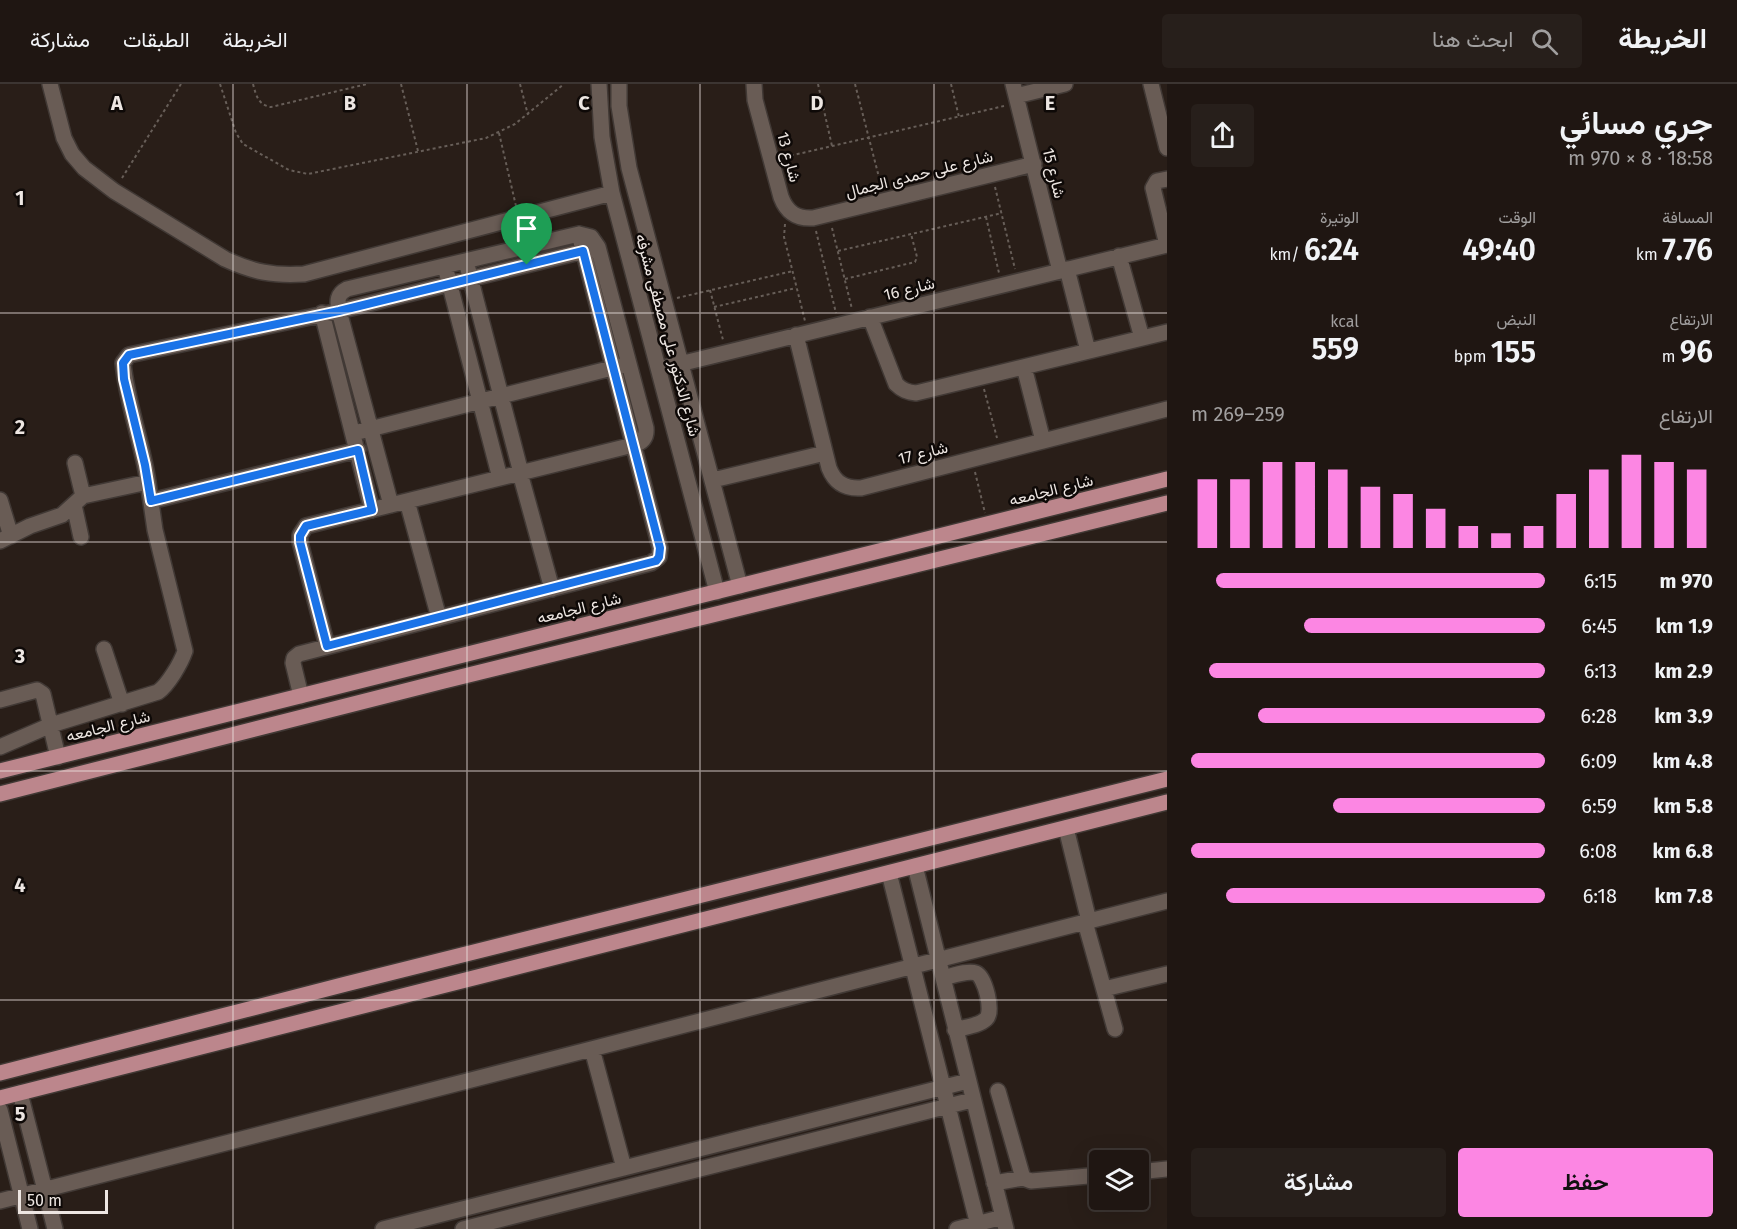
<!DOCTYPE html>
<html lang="ar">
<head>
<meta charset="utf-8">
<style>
	body { margin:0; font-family:"Fira Sans",Vazirmatn,sans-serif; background:#271f1b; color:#f1f3f6; direction:rtl; height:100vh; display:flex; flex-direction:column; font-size:22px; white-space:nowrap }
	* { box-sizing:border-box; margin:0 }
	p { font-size:20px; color:#a19f9f }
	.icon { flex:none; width:33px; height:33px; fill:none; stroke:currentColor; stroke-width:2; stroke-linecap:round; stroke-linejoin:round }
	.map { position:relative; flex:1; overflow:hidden; direction:ltr }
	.panel { display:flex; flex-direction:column; background:#1f1612; width:570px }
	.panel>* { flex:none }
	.buttons { position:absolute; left:1089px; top:1066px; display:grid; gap:12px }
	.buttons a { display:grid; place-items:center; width:60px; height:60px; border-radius:6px; background:#1f1612; box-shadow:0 6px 24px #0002,0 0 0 2px #3c3532; font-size:30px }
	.scale { position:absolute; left:18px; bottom:15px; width:90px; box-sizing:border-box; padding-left:6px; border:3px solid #ede6e2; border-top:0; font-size:16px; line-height:21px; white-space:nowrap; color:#ede6e2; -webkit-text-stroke:4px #0e0907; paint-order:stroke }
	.pin { position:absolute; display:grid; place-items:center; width:51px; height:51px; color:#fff; margin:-62px -26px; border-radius:50% 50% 50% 0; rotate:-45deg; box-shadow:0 0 6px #0007 }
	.pin .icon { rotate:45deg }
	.round { display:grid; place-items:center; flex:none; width:63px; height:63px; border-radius:6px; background:#271f1b }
	.head { display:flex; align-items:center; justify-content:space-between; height:102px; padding:0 24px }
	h1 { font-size:33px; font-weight:600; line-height:45px }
	.stats { display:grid; grid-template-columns:repeat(3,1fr); gap:9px; height:102px; padding:6px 24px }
	.stats div { display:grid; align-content:center }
	.stats b { font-size:30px; font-weight:600 }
	.stats small { font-size:16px; font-weight:400 }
	.stats p { font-size:16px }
	.chart { height:168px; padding:12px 24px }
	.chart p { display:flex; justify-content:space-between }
	.chart svg { width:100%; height:108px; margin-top:6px; stroke:#fc86e3; stroke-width:6 }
	.button { display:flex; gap:12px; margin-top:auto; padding:12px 24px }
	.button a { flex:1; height:69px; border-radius:6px; background:#fc86e3; color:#111; font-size:24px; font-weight:600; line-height:69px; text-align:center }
	.button a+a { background:#271f1b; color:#f1f3f6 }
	ul { padding:0 24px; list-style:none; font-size:20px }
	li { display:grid; grid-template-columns:96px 72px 1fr; align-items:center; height:45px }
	li i { height:15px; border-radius:8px; background:#fc86e3 }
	header { display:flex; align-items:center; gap:36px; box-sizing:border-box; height:84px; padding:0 30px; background:#1f1612; border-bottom:2px solid #3c3532 }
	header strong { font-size:28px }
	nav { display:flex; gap:33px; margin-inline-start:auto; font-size:21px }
	.search { width:420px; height:54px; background:#271f1b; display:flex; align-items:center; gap:15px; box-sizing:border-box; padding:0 21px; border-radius:6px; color:#a19f9f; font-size:22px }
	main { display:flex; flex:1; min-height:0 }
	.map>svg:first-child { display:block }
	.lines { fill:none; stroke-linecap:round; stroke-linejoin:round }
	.minor-casing { stroke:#413935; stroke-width:18 }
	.major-casing { stroke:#413935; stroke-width:18 }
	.path { stroke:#675e58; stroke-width:2; stroke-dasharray:3 3; stroke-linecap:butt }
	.minor { stroke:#695c55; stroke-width:15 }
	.major { stroke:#bc868c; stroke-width:15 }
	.route-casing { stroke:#fff; stroke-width:12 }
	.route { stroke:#1a73e8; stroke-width:8 }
	.grid { fill:none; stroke:#ede6e2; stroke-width:1.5; stroke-opacity:0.55 }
	.labels { text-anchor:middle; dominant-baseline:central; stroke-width:5; stroke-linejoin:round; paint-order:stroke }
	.street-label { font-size:16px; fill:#ede6e2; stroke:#0e0907 }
	.grid-label { font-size:20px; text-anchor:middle; font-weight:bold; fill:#ede6e2; stroke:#0e0907; stroke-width:5; stroke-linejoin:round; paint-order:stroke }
</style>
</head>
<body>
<header>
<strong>الخريطة</strong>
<div class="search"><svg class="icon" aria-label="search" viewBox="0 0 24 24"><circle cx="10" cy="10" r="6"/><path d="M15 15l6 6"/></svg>ابحث هنا</div>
<nav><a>الخريطة</a><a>الطبقات</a><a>مشاركة</a></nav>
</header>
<main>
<section class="panel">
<div class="head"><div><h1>جري مسائي</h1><p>18:58 · 8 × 970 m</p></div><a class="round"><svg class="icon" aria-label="share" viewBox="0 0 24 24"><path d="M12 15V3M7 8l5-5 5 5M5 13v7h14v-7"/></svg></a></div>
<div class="stats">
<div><p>المسافة</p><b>7.76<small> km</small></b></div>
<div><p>الوقت</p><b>49:40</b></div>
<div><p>الوتيرة</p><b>6:24<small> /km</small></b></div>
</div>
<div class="stats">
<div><p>الارتفاع</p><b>96<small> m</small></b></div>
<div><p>النبض</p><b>155<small> bpm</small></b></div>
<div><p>kcal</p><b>559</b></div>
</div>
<div class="chart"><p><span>الارتفاع</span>259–269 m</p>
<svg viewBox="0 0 160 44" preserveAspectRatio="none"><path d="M5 44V16M15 44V16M25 44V9M35 44V9M45 44V12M55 44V19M65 44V22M75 44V28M85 44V35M95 44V38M105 44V35M115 44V22M125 44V12M135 44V6M145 44V9M155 44V12"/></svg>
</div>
<ul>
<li><b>970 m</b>6:15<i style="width:93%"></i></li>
<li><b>1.9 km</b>6:45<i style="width:68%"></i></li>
<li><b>2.9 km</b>6:13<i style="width:95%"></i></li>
<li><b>3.9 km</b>6:28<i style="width:81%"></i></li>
<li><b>4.8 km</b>6:09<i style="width:100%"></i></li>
<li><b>5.8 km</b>6:59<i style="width:60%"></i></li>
<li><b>6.8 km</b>6:08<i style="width:100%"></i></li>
<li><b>7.8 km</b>6:18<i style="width:90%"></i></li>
</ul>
<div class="button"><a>حفظ</a><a>مشاركة</a></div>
</section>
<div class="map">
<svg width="1167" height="1145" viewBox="0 0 1167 1145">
	<rect width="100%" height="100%" fill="#291e18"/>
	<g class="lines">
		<g class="minor-casing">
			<path id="minor" d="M50 0 64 54 72 70 84 84 114 107 225 175C253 188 273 192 304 190L612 109
				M599 0 602 53 612 109 717 508
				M619 0V22L629 84 740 502
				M754 0 755 16 781 113C787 129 797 135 813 134L1034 80
				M1013 0 1060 187
				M1151 0 1167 64
				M1016 12 1065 0
				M1167 161 1153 104 1157 97 1167 95
				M1119 172 1142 254
				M468 185 521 389
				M1067 185 1088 267
				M447 190 500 394
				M322 229 372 426
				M870 233 896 300C902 306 907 308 916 309L1167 248
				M796 251 829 384C835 399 845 405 861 404L1167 325
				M1024 283 1043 357
				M659 285 1167 161
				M354 349 620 282
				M75 379 83 412
				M520 389 552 505
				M713 396 825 369
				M148 398C142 358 127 319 123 279L129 271 339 227 592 165
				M0 416 11 452
				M151 417 358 366
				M407 417 439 534
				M74 421 81 453
				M0 457 30 442 62 431 83 412 148 398 155 446 185 567C181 579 168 601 158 608L51 641 0 663
				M327 562 300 458V451L306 442 633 361C642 359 647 354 646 344L598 163 591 153 579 150 347 205C337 210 337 217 339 227L391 421
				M104 565 122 620
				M301 612 293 579 294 574 299 570 651 479 659 473 660 464 579 150
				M0 616 37 606 43 610 58 673
				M1066 744 1089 837
				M915 782 1006 1145
				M889 789 979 1145
				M1085 838 1115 945
				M943 894C952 892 967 886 976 889 985 893 994 928 986 935 979 942 964 943 955 946
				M1104 905 1167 890
				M592 965 624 1084
				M998 1007 1023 1094 1031 1097 1100 1091
				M20 1009 55 1145
				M0 1026 30 1145
				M1138 1088 1167 1085
				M994 1099 1023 1094
				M0 1117 1167 817
				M383 1145 968 997
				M463 1145 972 1016
				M957 1145 1003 1133"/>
		</g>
		<g class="major-casing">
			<path id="major" d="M0 687 1167 395
				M0 710 444 597 1167 419
				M0 989 346 900 1167 695
				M0 1014 1167 718"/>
		</g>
		<path class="path" d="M220 0 236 49 243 60 289 86 308 90 486 54 515 40 564 0
			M253 0C256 11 258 21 271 23L367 0
			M401 0 418 67
			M520 0 528 31
			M818 0 832 62
			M855 0 882 105
			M951 0 959 33
			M499 49 516 122
			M785 73 1004 22
			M122 94 181 0
			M995 103 1015 185
			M986 133 999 189
			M785 140 784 153 805 237
			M832 144 852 225
			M816 147 836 229
			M838 167 1002 129
			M845 195 915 178 917 173 911 150
			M710 206 723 256
			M677 214 793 187
			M714 223 796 204
			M984 305 997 354
			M975 388 985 429"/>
		<use href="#minor" class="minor"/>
		<use href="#major" class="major"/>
	</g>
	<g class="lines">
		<g class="route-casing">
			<path id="route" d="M583 167 660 464 659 473 656 477 327 562 300 458V452L306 442 372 426 358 366 151 417 145 381 124 295 123 279 129 271 339 227Z"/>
		</g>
		<use href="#route" class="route"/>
	</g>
	<path class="grid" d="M233 0V1145M467 0V1145M700 0V1145M934 0V1145M0 229H1167M0 458H1167M0 687H1167M0 916H1167"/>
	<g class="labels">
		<g class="street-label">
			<text transform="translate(789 73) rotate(75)">شارع 13</text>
			<text transform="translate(1054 89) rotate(76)">شارع 15</text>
			<text transform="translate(919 90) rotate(-14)">شارع على حمدى الجمال</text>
			<text transform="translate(909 205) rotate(-14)">شارع 16</text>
			<text transform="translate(668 251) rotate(75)">شارع الدكتور على مصطفى مشرفه</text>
			<text transform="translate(923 369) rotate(-14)">شارع 17</text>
			<text transform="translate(1051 406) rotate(-14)">شارع الجامعه</text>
			<text transform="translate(579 524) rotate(-14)">شارع الجامعه</text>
			<text transform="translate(108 642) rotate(-14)">شارع الجامعه</text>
		</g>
	</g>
	<g class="grid-label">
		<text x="117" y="26">A</text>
		<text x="350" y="26">B</text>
		<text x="584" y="26">C</text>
		<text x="817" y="26">D</text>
		<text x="1050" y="26">E</text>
		<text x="20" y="121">1</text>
		<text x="20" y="350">2</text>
		<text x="20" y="579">3</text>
		<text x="20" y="808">4</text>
		<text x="20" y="1037">5</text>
	</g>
</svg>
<div class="buttons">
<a><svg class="icon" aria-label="layers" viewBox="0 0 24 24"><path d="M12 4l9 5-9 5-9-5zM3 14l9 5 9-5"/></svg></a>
</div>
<div class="scale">50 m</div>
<div class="pin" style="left:527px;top:181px;background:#1e9e55"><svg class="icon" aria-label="arrive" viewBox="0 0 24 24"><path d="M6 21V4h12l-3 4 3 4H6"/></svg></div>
</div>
</main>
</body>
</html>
